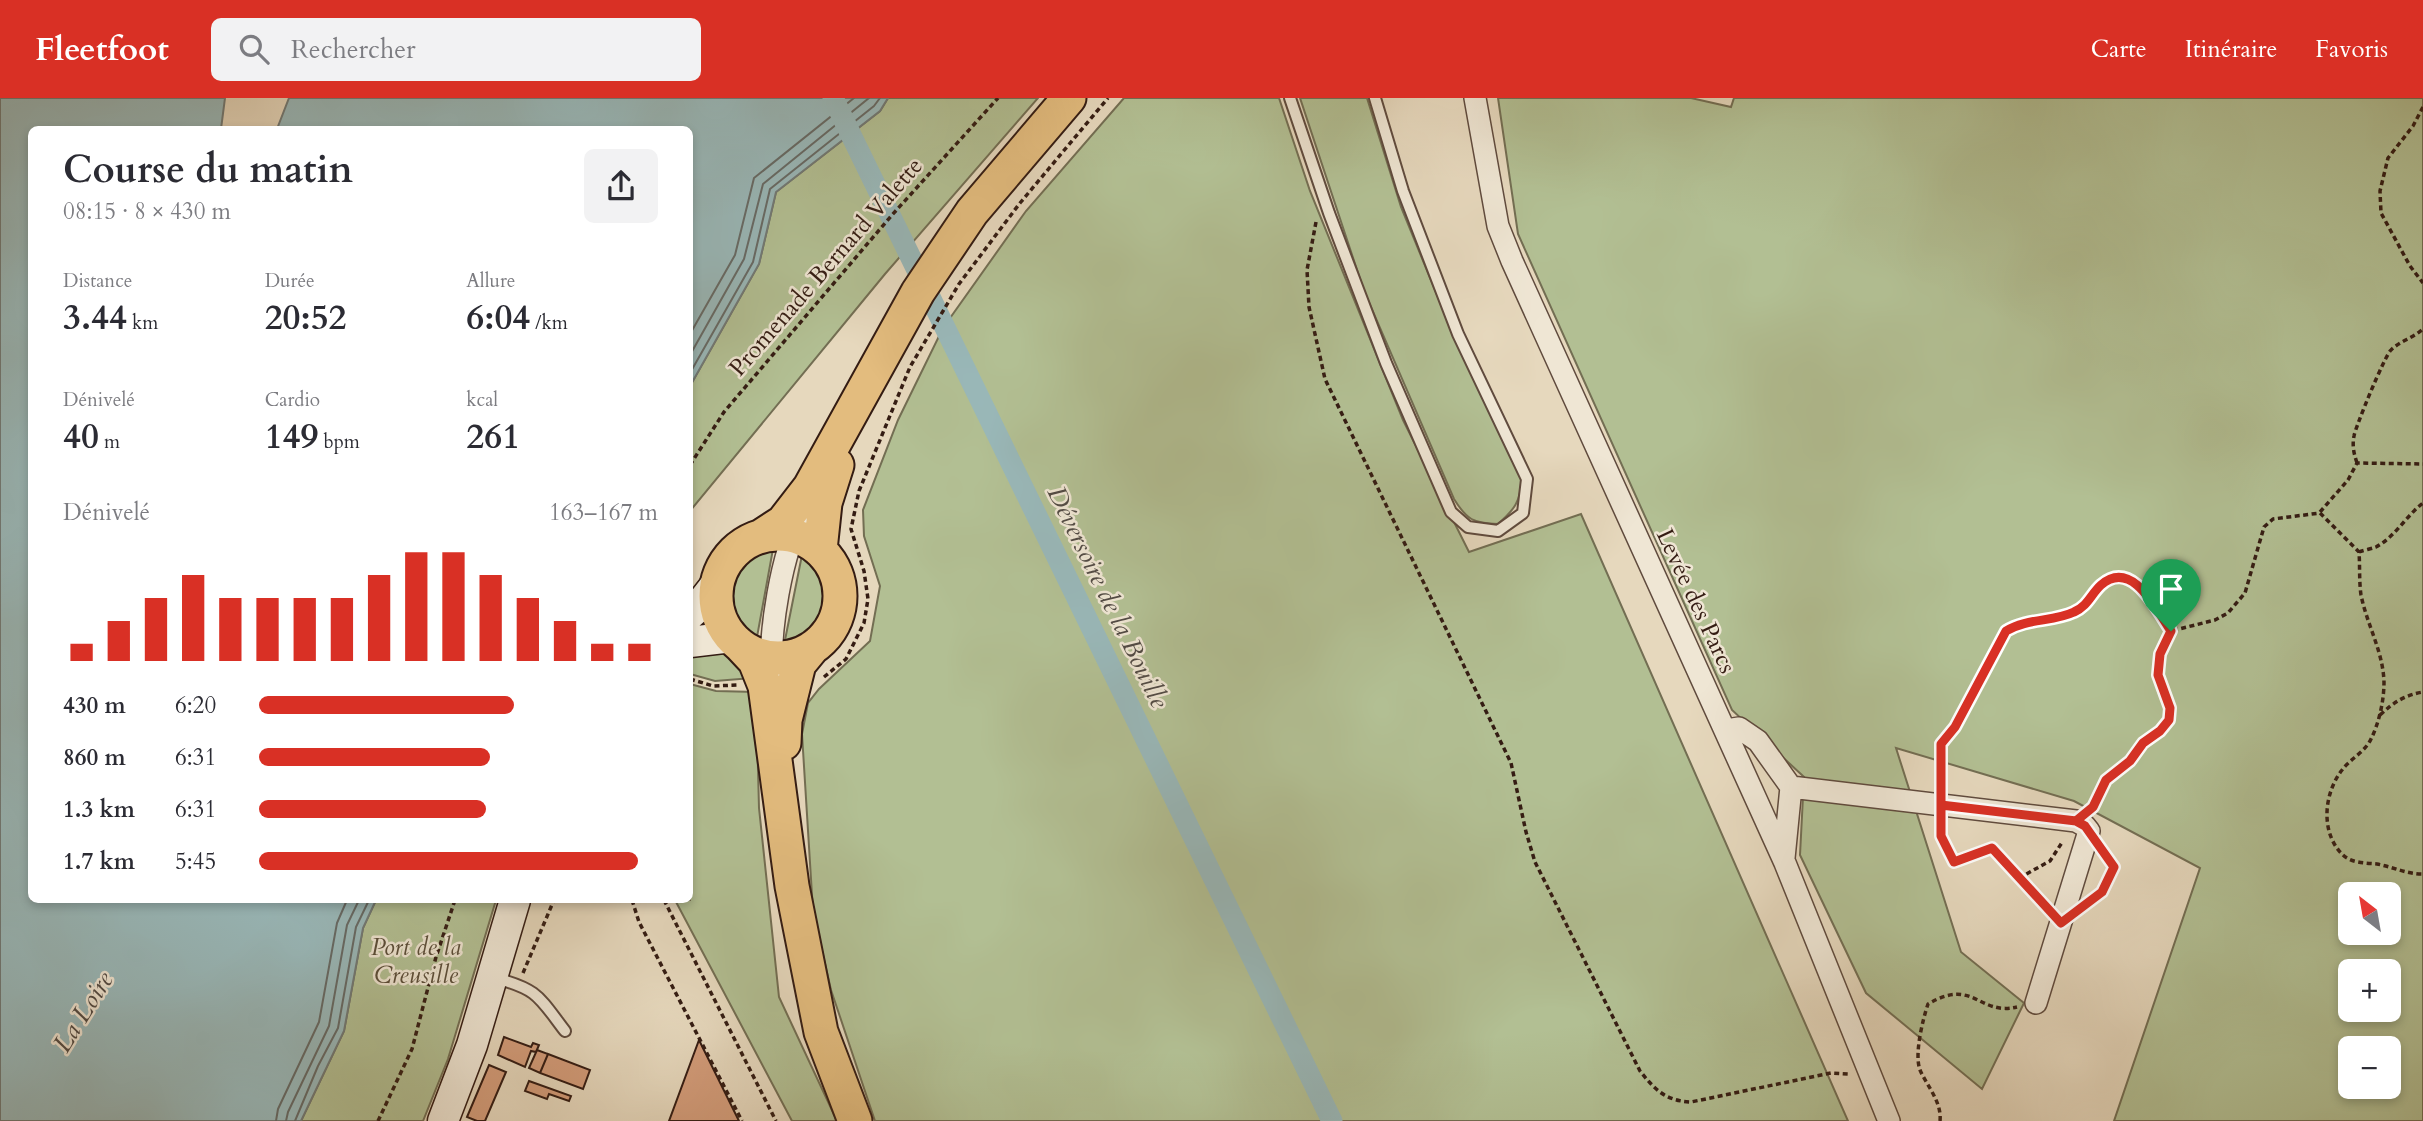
<!DOCTYPE html>
<html lang="fr">
<head>
<meta charset="utf-8">
<style>
	body { margin:0; font-family:Cardo,serif; background:#f2f2f3; color:#2b2b33; height:100vh; display:flex; flex-direction:column; font-size:26px; white-space:nowrap }
	* { box-sizing:border-box; margin:0 }
	p { font-size:23px; color:#7c7c81 }
	.icon { flex:none; width:38px; height:38px; fill:none; stroke:currentColor; stroke-width:2; stroke-linecap:round; stroke-linejoin:round }
	.map { position:relative; flex:1; overflow:hidden }
	.drawer { position:absolute; left:28px; top:28px; width:665px; height:777px; display:flex; flex-direction:column; background:#fff; border-radius:10px; box-shadow:0 4px 10px #0003 }
	.drawer>* { flex:none }
	.needle { width:46px; rotate:329deg }
	.fabs { position:absolute; left:2338px; top:784px; display:grid; gap:14px }
	.fabs a { display:grid; place-items:center; width:63px; height:63px; border-radius:10px; background:#fff; box-shadow:0 4px 10px #0003; font-size:35px }
	.pin { position:absolute; display:grid; place-items:center; width:60px; height:60px; color:#fff; margin:-72px -30px; border-radius:50% 50% 50% 0; rotate:-45deg; box-shadow:0 0 7px #0007 }
	.pin .icon { rotate:45deg }
	.round { display:grid; place-items:center; flex:none; width:74px; height:74px; border-radius:10px; background:#f2f2f3 }
	.overview { display:flex; align-items:center; justify-content:space-between; height:119px; padding:0 35px }
	h1 { font-size:38px; font-weight:600; line-height:52px }
	.stats { display:grid; grid-template-columns:repeat(3,1fr); gap:10px; height:119px; padding:7px 35px }
	.stats div { display:grid; align-content:center }
	.stats b { font-size:35px; font-weight:600 }
	.stats small { font-size:19px; font-weight:400 }
	.stats p { font-size:19px }
	.chart { height:196px; padding:14px 35px }
	.chart p { display:flex; justify-content:space-between }
	.chart svg { width:100%; height:126px; margin-top:7px; stroke:#d93025; stroke-width:6 }
	ul { padding:0 35px; list-style:none; font-size:23px }
	li { display:grid; grid-template-columns:112px 84px 1fr; align-items:center; height:52px }
	li i { height:18px; border-radius:9px; background:#d93025 }
	header { display:flex; align-items:center; gap:42px; box-sizing:border-box; height:98px; padding:0 35px; background:#d93025; color:#fff }
	header strong { font-size:33px }
	nav { display:flex; gap:38px; margin-inline-start:auto; font-size:24px }
	.search { width:490px; height:63px; background:#f2f2f3; display:flex; align-items:center; gap:18px; box-sizing:border-box; padding:0 24px; border-radius:10px; color:#7c7c81; font-size:26px }
	.map>svg:first-child { display:block }
	.green { fill:#b2bf93; stroke:#736e53; stroke-width:2; fill-rule:evenodd }
	.water { fill:#99b8b9; stroke:#717a77; stroke-width:2 }
	.lines { fill:none; stroke-linecap:round; stroke-linejoin:round }
	.shore { stroke:#666a66; stroke-width:2 }
	.canal { stroke:#99b8b9; stroke-width:21 }
	.building { fill:#d39c7a; stroke:#341c13; stroke-width:2 }
	.service-casing { stroke:#604b3e; stroke-width:14 }
	.minor-casing { stroke:#604b3e; stroke-width:24 }
	.secondary-casing { stroke:#341c13; stroke-width:33 }
	.primary-casing { stroke:#341c13; stroke-width:37 }
	.path { stroke:#341c13; stroke-width:3.5; stroke-dasharray:5 3.5; stroke-linecap:butt }
	.service { stroke:#efe6d4; stroke-width:10 }
	.minor { stroke:#efe6d4; stroke-width:21 }
	.secondary { stroke:#efe6d4; stroke-width:30 }
	.primary { stroke:#e3bc7e; stroke-width:33 }
	.route-casing { stroke:#fff; stroke-width:14 }
	.route { stroke:#d93025; stroke-width:9 }
	.labels { text-anchor:middle; dominant-baseline:central; stroke-width:5; stroke-linejoin:round; paint-order:stroke }
	.street-label { font-size:24px; fill:#341c13; stroke:#efe6d4 }
	.park-label { font-size:24px; font-style:italic; fill:#5a4d39; stroke:#efe6d4 }
	.water-label { font-size:26px; font-style:italic; fill:#524b45; stroke:#efe6d4 }
</style>
</head>
<body>
<header>
<strong>Fleetfoot</strong>
<div class="search"><svg class="icon" aria-label="search" viewBox="0 0 24 24"><circle cx="10" cy="10" r="6"/><path d="M15 15l6 6"/></svg>Rechercher</div>
<nav><a>Carte</a><a>Itinéraire</a><a>Favoris</a></nav>
</header>
<div class="map">
<svg width="2423" height="1023" viewBox="0 0 2423 1023">
	<rect width="100%" height="100%" fill="#e6d8bd"/>
	<filter id="stains"><feTurbulence type="fractalNoise" baseFrequency=".00286" numOctaves="4"/><feColorMatrix values="0 0 0 0 .2 0 0 0 0 .09 0 0 0 0 .02 0 0 0 .5 -.17"/></filter>
	<radialGradient id="worn" r=".72"><stop offset=".6" stop-color="#630" stop-opacity="0"/><stop offset="1" stop-color="#630" stop-opacity=".3"/></radialGradient>
	<path class="green" d="M888 0H1038L885 176 690 413V288L759 166 776 94 880 13Z
		M1124 0H1279L1310 93 1403 322 1469 454 1581 416 1848 1023H875L831 892 813 813 802 636 808 605 819 591 870 543 880 488 864 438 863 412 898 322 943 230 1026 113Z
		M1300 0H1367L1401 109 1444 214 1522 381C1520 404 1515 411 1498 426 1473 425 1467 422 1454 401L1364 193Z
		M1498 0H1691L1731 9 1734 0H2423V1023H2114L2200 770 2074 703 1896 650 1961 854 2024 905 1982 991 1866 895 1800 757 1804 679 1732 612 1518 136ZM2350 796H2389V835H2350ZM2350 873H2389V912H2350ZM2350 950H2389V989H2350Z
		M773 451 757 539C753 536 746 533 743 529 726 511 728 478 747 462 754 456 764 453 773 451Z
		M802 457C808 461 815 466 818 473 829 492 824 529 802 539 798 541 790 541 785 542Z
		M722 550 753 580 715 583 690 576V551Z
		M690 586 716 593 756 594 759 710 779 899 837 1023H792L675 802H690Z
		M376 802H496L448 961 423 1023H301L344 933 363 830Z"/>
	<path class="water" d="M0 0H225L221 31 32 32V802H376L363 830 344 933 301 1023H0Z
		M289 0H888L880 13 776 94 759 166 690 288V32L277 31Z"/>
	<g class="lines">
		<path class="shore" d="M690 236 735 157 754 80 854 0
			M690 257 744 161 763 86 869 0
			M690 275 753 164 770 91 874 8 880 0
			M276 1023 278 1011 319 924 337 825 347 802
			M286 1023 288 1014 329 928 347 827 359 802
			M295 1023 318 968 338 930 356 829 369 802"/>
		<path class="canal" d="M833 0 1332 1023"/>
	</g>
	<path class="building" d="M504 939 531 949 533 945 539 947 536 954 531 953 525 969 498 957Z
		M699 942 739 1023H669Z
		M537 952 548 956 540 975 529 970Z
		M548 956 590 972 583 991 540 975Z
		M489 967 506 974 485 1023H477L467 1019Z
		M529 983 571 998 569 1003 549 996 547 1001 525 993Z"/>
	<g class="lines">
		<g class="service-casing">
			<path id="service" d="M1290 0 1329 115 1386 265 1451 414 1468 429 1498 433 1523 415 1527 381 1458 236 1403 93 1375 0
				M495 880C538 891 539 899 565 933"/>
		</g>
		<g class="minor-casing">
			<path id="minor" d="M1475 0 1498 128 1512 163 1785 765 1889 1023
				M772 586C768 535 781 455 805 410
				M1726 632 1739 630 1758 643 1791 689 2076 723 2085 728 2089 733 2036 905
				M1784 760 1791 689"/>
		</g>
		<g class="secondary-casing">
			<path id="secondary" d="M690 516 699 508 717 485
				M690 544 732 539
				M443 1023 472 947 515 802"/>
		</g>
		<g class="primary-casing">
			<path id="primary" d="M716 498a62 62 0 1 1 124 0a62 62 0 1 1-124 0Z
				M763 437 783 424 810 389 918 194 972 114 1069 0
				M820 452 825 405 837 367
				M740 547 755 563 765 588 792 788 821 934 855 1023
				M784 645 785 622 799 566 813 549"/>
		</g>
		<path class="path" d="M2423 9 2413 28 2388 60 2380 93 2381 115 2410 168 2423 185
			M1316 124 1307 172 1309 209 1325 281 1511 665 1526 734 1535 764 1640 973C1655 992 1666 1003 1691 1004L1831 975 1849 976
			M2357 365C2354 356 2352 348 2354 338 2355 330 2385 257 2391 252 2400 243 2413 240 2423 231
			M690 367 724 314 892 117 998 0
			M2320 414 2348 382 2357 365 2423 366
			M2359 454C2364 452 2371 451 2376 449 2395 439 2406 418 2423 405
			M824 579 846 561 864 525 868 501 864 473 851 431 859 393 910 269 959 186 1020 105 1108 0
			M690 581 713 588 737 587
			M2380 617C2394 604 2405 597 2423 594
			M1941 688V646L1955 629 2006 533C2027 520 2053 524 2074 514 2088 508 2091 496 2101 487 2110 479 2125 476 2136 484 2145 490 2164 522 2171 533L2215 522 2228 515 2245 495 2264 429 2273 421 2320 415 2359 454C2360 468 2359 483 2361 497 2367 527 2383 553 2384 584 2384 603 2379 625 2371 641 2365 654 2350 661 2342 672 2324 695 2320 734 2342 756 2350 765 2365 765 2377 766 2393 769 2406 776 2423 776
			M2093 709 2106 682 2130 663 2143 645 2160 633 2169 623 2170 610 2158 577 2160 556 2171 533
			M1941 727V738L1954 764 1992 750 2045 808
			M2019 780 2050 763 2063 743
			M632 802 639 824 742 1023
			M664 802 776 1023
			M2088 805 2102 794 2114 769 2102 752
			M523 875 554 802
			M378 1023 412 951 436 859 455 802
			M1940 1023C1942 1004 1927 988 1920 972 1914 956 1923 921 1928 906 1974 879 1978 918 2017 909"/>
		<use href="#service" class="service"/>
		<use href="#minor" class="minor"/>
		<use href="#secondary" class="secondary"/>
		<use href="#primary" class="primary"/>
	</g>
	<g class="lines">
		<g class="route-casing">
			<path id="route" d="M2171 533 2160 556 2158 577 2170 610 2169 622 2160 633 2143 645 2130 663 2106 682 2093 709 2076 723 1941 707V738L1954 764 1992 750 2061 825 2102 794 2114 769 2085 728 2076 723 1941 707V646L1955 629 2006 533C2027 520 2053 524 2074 514 2088 508 2091 496 2101 487 2132 460 2156 511 2171 533"/>
		</g>
		<use href="#route" class="route"/>
	</g>
	<g class="labels">
		<g class="street-label">
			<text transform="translate(826 169) rotate(-49)">Promenade Bernard Valette</text>
			<text transform="translate(1696 503) rotate(65)">Levée des Parcs</text>
		</g>
		<g class="park-label">
			<text x="416" y="849">Port de la<tspan x="416" dy="28">Creusille</tspan></text>
		</g>
		<g class="water-label">
			<text transform="translate(1108 499) rotate(64)">Déversoire de la Bouille</text>
			<text transform="translate(83 914) rotate(-58)">La Loire</text>
		</g>
	</g>
	<rect width="100%" height="100%" filter="url(#stains)"/>
	<rect width="100%" height="100%" fill="url(#worn)"/>
</svg>
<div class="fabs">
<a><svg class="needle" viewBox="-14 -14 28 28"><path d="M0-13l5 13h-10z" fill="#e53935"/><path d="M0 13l5-13h-10z" fill="#7c7c81"/></svg></a>
<a>+</a>
<a>−</a>
</div>
<div class="pin" style="left:2171px;top:533px;background:#1e9e55"><svg class="icon" aria-label="arrive" viewBox="0 0 24 24"><path d="M6 21V4h12l-3 4 3 4H6"/></svg></div>
<section class="drawer">
<div class="overview"><div><h1>Course du matin</h1><p>08:15 · 8 × 430 m</p></div><a class="round"><svg class="icon" aria-label="share" viewBox="0 0 24 24"><path d="M12 15V3M7 8l5-5 5 5M5 13v7h14v-7"/></svg></a></div>
<div class="stats">
<div><p>Distance</p><b>3.44<small> km</small></b></div>
<div><p>Durée</p><b>20:52</b></div>
<div><p>Allure</p><b>6:04<small> /km</small></b></div>
</div>
<div class="stats">
<div><p>Dénivelé</p><b>40<small> m</small></b></div>
<div><p>Cardio</p><b>149<small> bpm</small></b></div>
<div><p>kcal</p><b>261</b></div>
</div>
<div class="chart"><p><span>Dénivelé</span>163–167 m</p>
<svg viewBox="0 0 160 44" preserveAspectRatio="none"><path d="M5 44V38M15 44V30M25 44V22M35 44V14M45 44V22M55 44V22M65 44V22M75 44V22M85 44V14M95 44V6M105 44V6M115 44V14M125 44V22M135 44V30M145 44V38M155 44V38"/></svg>
</div>
<ul>
<li><b>430 m</b>6:20<i style="width:64%"></i></li>
<li><b>860 m</b>6:31<i style="width:58%"></i></li>
<li><b>1.3 km</b>6:31<i style="width:57%"></i></li>
<li><b>1.7 km</b>5:45<i style="width:95%"></i></li>
</ul>
</section>
</div>
</body>
</html>
